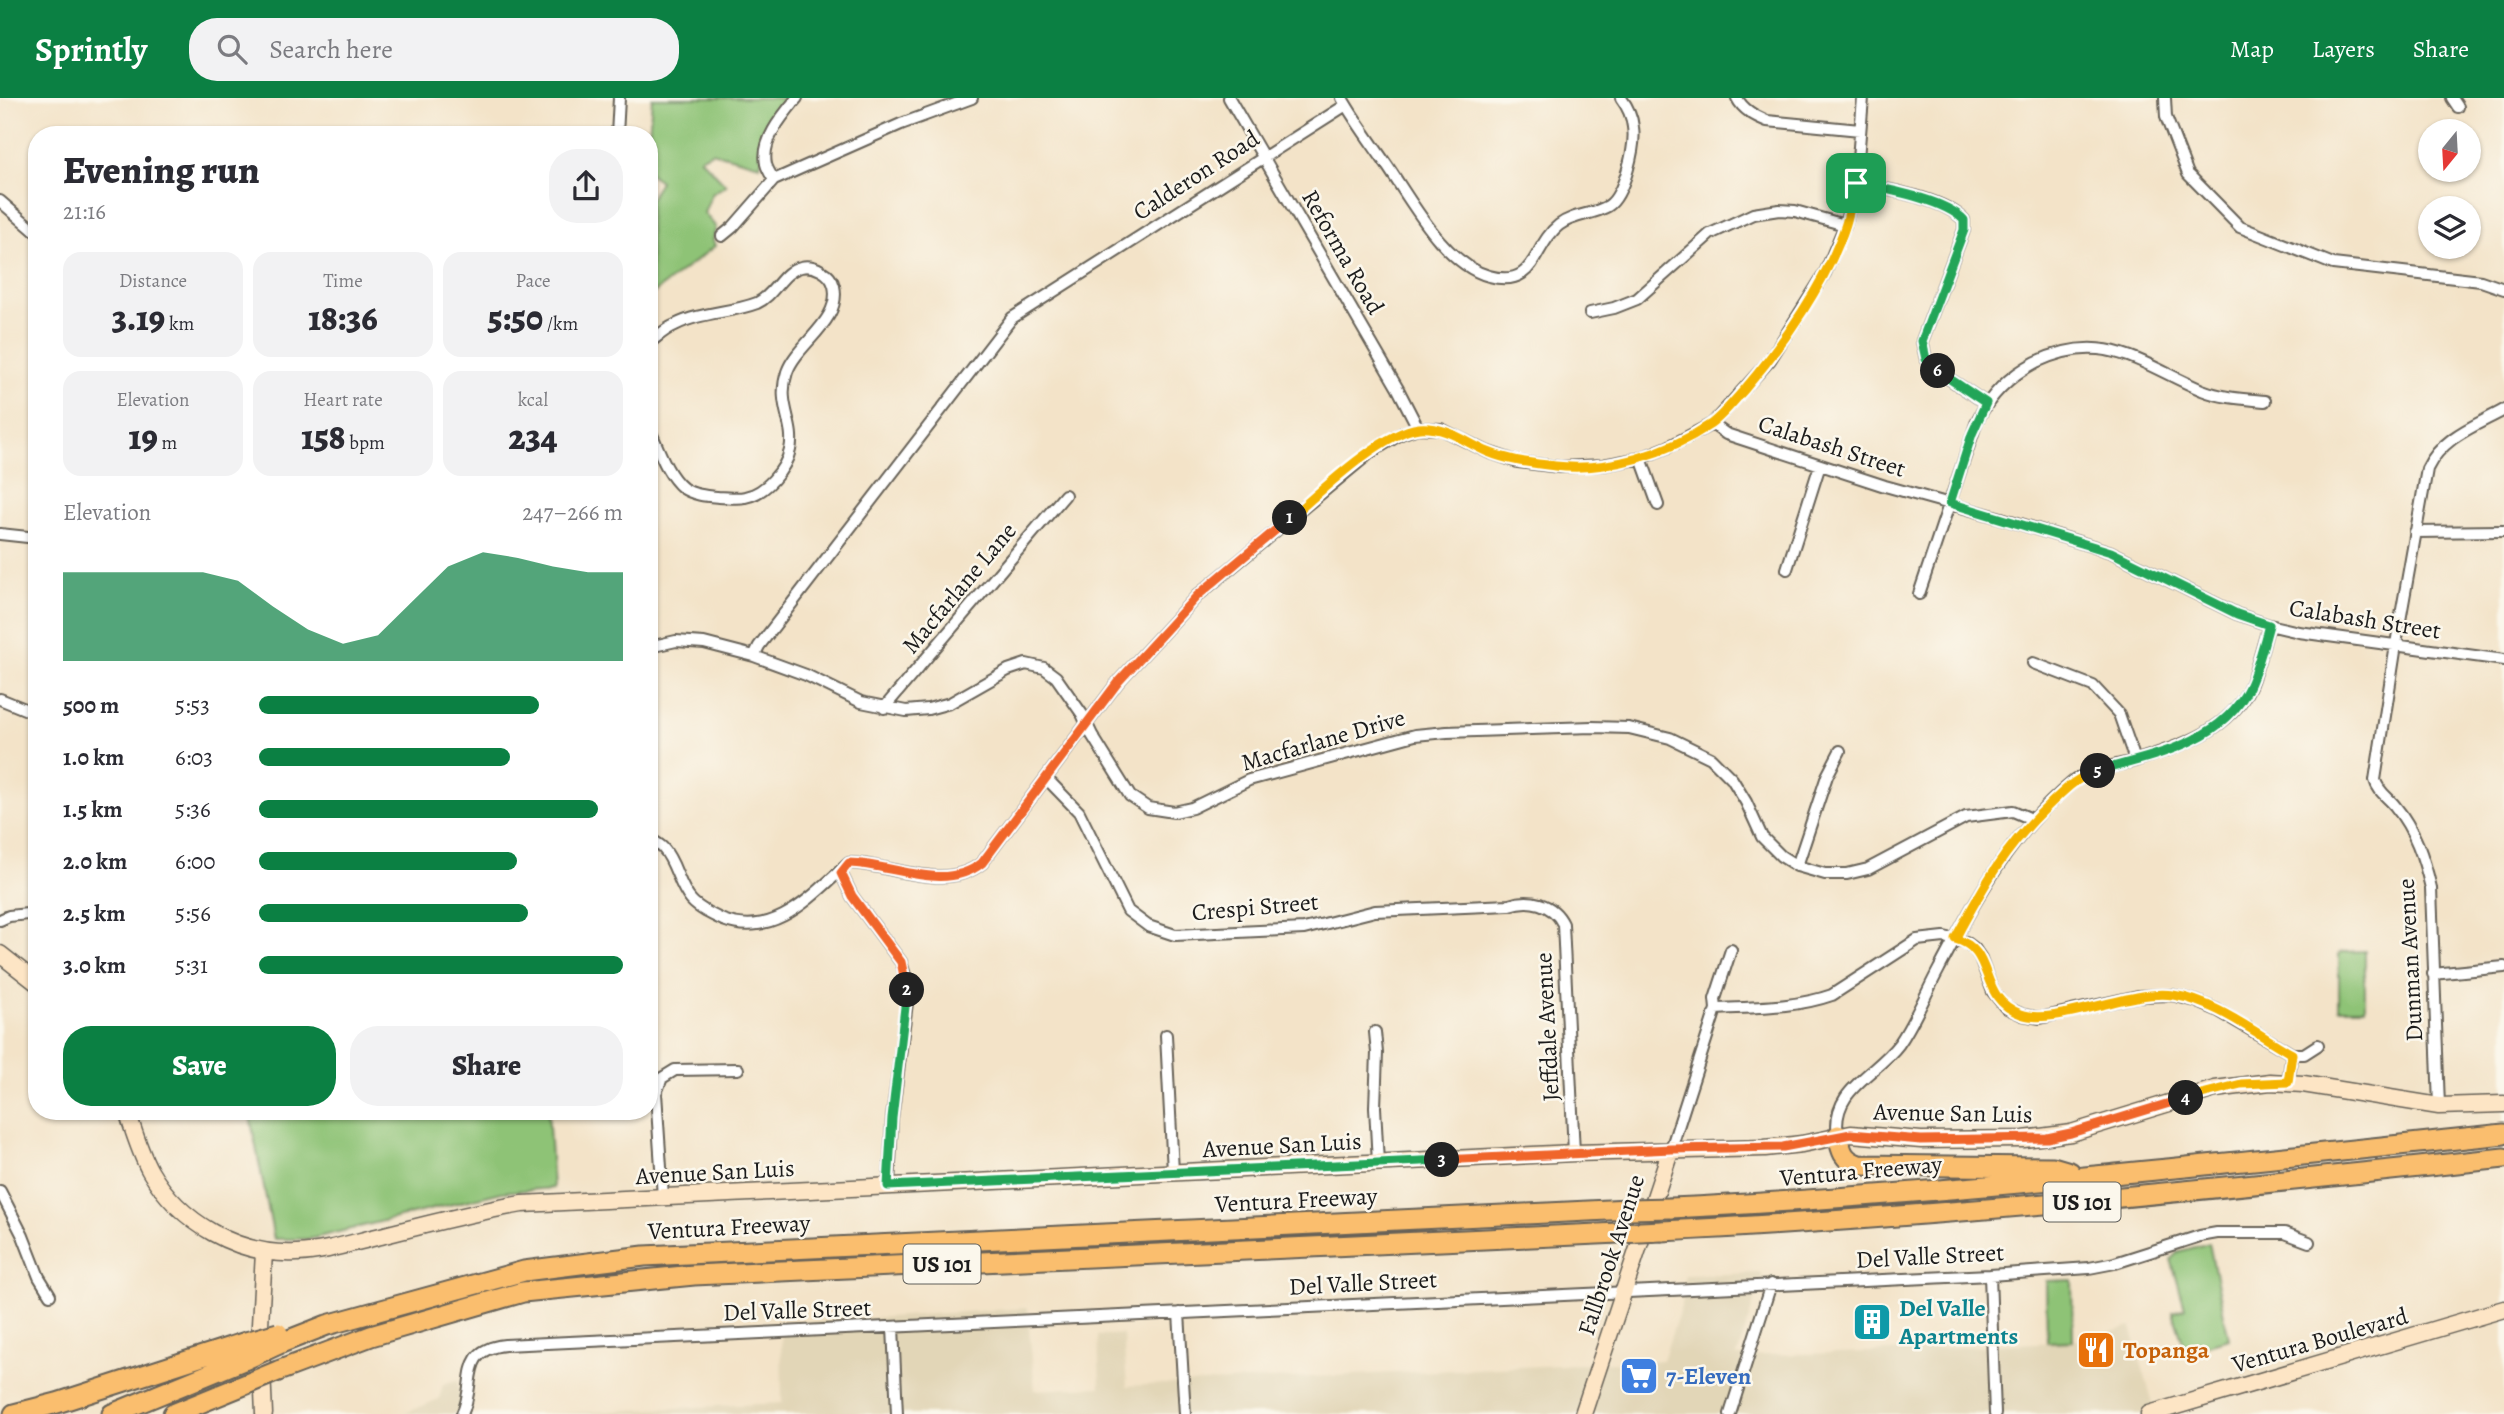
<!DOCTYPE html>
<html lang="en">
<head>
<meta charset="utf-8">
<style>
	body { margin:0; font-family:Alegreya,serif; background:#f2f2f3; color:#2b2b33; height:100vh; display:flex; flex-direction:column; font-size:26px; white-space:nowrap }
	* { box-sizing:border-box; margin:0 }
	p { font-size:23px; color:#7c7c81 }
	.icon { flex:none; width:38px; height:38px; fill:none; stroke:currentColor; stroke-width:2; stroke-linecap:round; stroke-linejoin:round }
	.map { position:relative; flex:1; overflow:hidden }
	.panel { position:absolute; left:28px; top:28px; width:630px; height:994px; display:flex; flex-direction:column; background:#fff; border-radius:28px; box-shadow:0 2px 5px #0004 }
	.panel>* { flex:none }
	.needle { width:46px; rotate:198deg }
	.fabs { position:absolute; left:2418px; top:21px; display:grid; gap:14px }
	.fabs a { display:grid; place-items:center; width:63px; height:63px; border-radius:50%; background:#fff; box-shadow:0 2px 5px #0004; font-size:35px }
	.pin { position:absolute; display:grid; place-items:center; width:60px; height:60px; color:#fff; margin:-30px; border-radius:14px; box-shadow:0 4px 10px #0006 }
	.km { position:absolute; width:35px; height:35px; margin:-18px; border-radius:50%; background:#222; color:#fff; font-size:19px; line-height:35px; text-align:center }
	.round { display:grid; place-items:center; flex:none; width:74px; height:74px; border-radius:28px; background:#f2f2f3 }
	.overview { display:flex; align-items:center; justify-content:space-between; height:119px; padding:0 35px }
	h1 { font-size:38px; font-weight:800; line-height:52px }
	.metrics { display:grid; grid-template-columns:repeat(3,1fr); gap:10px; height:119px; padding:7px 35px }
	.metrics div { display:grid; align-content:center; border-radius:18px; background:#f2f2f3; text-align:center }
	.metrics b { font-size:35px; font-weight:800 }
	.metrics small { font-size:19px; font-weight:400 }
	.metrics p { font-size:19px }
	.chart { height:196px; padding:14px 35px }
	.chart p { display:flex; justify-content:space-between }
	.chart svg { width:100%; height:126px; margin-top:7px; fill:#0b8043; opacity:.7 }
	.action { display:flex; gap:14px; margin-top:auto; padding:14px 35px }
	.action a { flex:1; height:80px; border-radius:28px; background:#0b8043; color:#fff; font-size:28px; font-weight:800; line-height:80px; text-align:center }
	.action a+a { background:#f2f2f3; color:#2b2b33 }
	ul { padding:0 35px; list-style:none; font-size:23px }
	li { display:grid; grid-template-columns:112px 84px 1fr; align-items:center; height:52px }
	li i { height:18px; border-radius:9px; background:#0b8043 }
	header { display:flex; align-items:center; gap:42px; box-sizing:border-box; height:98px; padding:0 35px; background:#0b8043; color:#fff }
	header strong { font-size:33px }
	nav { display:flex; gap:38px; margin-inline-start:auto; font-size:24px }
	.search { width:490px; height:63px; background:#f2f2f3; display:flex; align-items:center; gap:18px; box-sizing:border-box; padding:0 24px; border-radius:28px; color:#7c7c81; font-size:26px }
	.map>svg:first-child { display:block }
	.built { fill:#e2d6b7 }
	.green { fill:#8ec376; stroke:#557049; stroke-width:2 }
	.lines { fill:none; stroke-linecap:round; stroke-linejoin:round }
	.street-casing { stroke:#676258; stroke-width:14 }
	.secondary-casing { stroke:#676258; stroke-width:19 }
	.highway-casing { stroke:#676258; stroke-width:23 }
	.street { stroke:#fff; stroke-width:10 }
	.secondary { stroke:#fde5c5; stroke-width:16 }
	.highway { stroke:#fabe6e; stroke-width:19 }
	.highway-bridge-casing { stroke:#676258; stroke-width:23; stroke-linecap:butt }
	.highway-bridge { stroke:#fabe6e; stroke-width:19 }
	.split-1-casing { stroke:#fff; stroke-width:14 }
	.split-2-casing { stroke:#fff; stroke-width:14 }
	.split-3-casing { stroke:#fff; stroke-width:14 }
	.split-4-casing { stroke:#fff; stroke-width:14 }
	.split-5-casing { stroke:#fff; stroke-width:14 }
	.split-6-casing { stroke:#fff; stroke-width:14 }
	.split-7-casing { stroke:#fff; stroke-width:14 }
	.split-1 { stroke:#f5b400; stroke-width:9 }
	.split-2 { stroke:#f0652b; stroke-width:9 }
	.split-3 { stroke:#22a559; stroke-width:9 }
	.split-4 { stroke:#f0652b; stroke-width:9 }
	.split-5 { stroke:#f5b400; stroke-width:9 }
	.split-6 { stroke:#22a559; stroke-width:9 }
	.split-7 { stroke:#22a559; stroke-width:9 }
	.labels { text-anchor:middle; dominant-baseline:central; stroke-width:5; stroke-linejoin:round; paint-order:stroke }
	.shield { fill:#fbf7ec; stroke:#5f5e5a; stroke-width:2 }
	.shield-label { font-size:23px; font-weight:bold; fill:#1c1c1c }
	.street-label { font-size:24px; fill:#1c1c1c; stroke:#fbf7ec }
	.culture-label { font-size:24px; font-weight:bold; fill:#0d838f; stroke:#fbf7ec; text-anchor:start }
	.food-label { font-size:24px; font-weight:bold; fill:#c56008; stroke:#fbf7ec; text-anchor:start }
	.shop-label { font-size:24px; font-weight:bold; fill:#366cbe; stroke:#fbf7ec; text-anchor:start }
</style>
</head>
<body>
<header>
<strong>Sprintly</strong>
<div class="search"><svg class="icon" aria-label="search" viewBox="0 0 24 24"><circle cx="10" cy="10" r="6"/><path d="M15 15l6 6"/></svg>Search here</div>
<nav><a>Map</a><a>Layers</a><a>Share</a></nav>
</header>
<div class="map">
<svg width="2504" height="1316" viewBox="0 0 2504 1316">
	<rect width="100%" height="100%" fill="#fbf7ec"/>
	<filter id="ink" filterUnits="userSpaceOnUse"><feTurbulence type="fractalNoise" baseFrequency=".0143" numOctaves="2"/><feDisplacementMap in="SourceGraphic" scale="14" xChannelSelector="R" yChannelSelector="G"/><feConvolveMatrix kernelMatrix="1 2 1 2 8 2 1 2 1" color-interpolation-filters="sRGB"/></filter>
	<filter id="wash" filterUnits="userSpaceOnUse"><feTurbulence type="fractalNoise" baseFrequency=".00686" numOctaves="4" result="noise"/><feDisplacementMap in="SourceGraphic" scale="28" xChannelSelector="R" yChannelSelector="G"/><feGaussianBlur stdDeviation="1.57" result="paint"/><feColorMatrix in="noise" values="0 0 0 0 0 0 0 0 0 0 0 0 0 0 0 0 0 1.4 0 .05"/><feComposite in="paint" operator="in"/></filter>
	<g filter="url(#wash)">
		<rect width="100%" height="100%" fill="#f3e3c8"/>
		<path class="built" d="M1763 1175 1737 1258 1870 1254 2073 1243 2131 1229 2156 1316H548L782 1305 781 1226 1027 1210 1035 1292 1100 1289 1098 1238 1123 1236 1127 1288 1663 1262 1683 1202 1685 1177Z
			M458 1282 459 1294 471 1316H403L439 1301 443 1286Z"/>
		<path class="green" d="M652 0H792L771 26 760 67 712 54 700 60 726 87 712 96 704 115 716 129 713 142 715 148 651 197 649 103 660 83 649 75V37Z
			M2365 853V910H2339V856L2342 854Z
			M249 1013H548L553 1090 502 1094 310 1141H274Z
			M2209 1145 2229 1241 2186 1253 2173 1214 2185 1210 2171 1161 2178 1154Z
			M2072 1182 2073 1243 2047 1244 2046 1183Z"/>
	</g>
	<g filter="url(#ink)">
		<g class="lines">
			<g class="street-casing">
				<path id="street" d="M1229 0 1398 291 1418 330
					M1342 0C1355 23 1371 44 1386 66 1411 102 1444 166 1489 178 1537 191 1532 148 1559 127 1573 116 1593 117 1608 108 1624 98 1636 48 1633 29 1632 19 1627 8 1621 0
					M1737 0C1743 12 1755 18 1767 23L1860 32
					M2165 0 2166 19 2188 76 2240 129 2333 166 2481 183 2504 191
					M2452 0 2458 9
					M617 37 619 0
					M774 82C771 77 767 71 766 66 761 42 783 17 797 0
					M1856 85C1885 91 1944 100 1964 122V132L1922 243 1926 261 1936 272 1986 305
					M0 103 37 135
					M722 138 733 129 774 82 901 26 972 0
					M1590 215 1614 210 1637 201 1710 136 1753 116 1779 112 1795 113 1845 127
					M649 245C657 239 665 231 675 227 700 214 731 215 757 205 775 197 782 173 801 169 814 166 831 175 834 188 842 223 797 245 787 274 776 307 796 325 790 352 786 371 765 396 745 399 737 401 727 399 718 399 707 398 693 397 683 390 666 376 658 349 649 330
					M1712 326 1726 336 1885 388 2001 420 2111 454 2237 516 2269 527 2299 534 2504 562
					M1641 360 1658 407
					M2415 434 2504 433
					M0 436 37 440
					M1787 471 1820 367
					M1919 496 1977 323C1990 297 2009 278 2036 264 2105 231 2141 266 2202 292 2222 300 2244 301 2265 303
					M649 549 676 543 704 545 754 558 806 577 861 604 906 613 928 611 950 605 1008 572 1026 566 1044 570 1056 579 1082 616 1092 637 1130 698 1148 710 1174 714 1192 710 1249 682 1415 637 1447 634 1592 629 1629 630 1670 640 1711 660 1732 681 1746 704 1762 739 1781 758 1797 768 1825 776H1847L1868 771 1966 719 2013 713 2034 722
					M754 558 759 548 1012 220 1346 7
					M2033 565 2093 588 2119 616 2135 662
					M0 601 37 616
					M884 610 1065 397
					M1046 680 1079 714 1128 813 1148 828 1175 837 1304 831 1375 813 1509 807C1529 800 1553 805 1563 826L1574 1055
					M649 740C653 743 659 746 663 750 676 764 678 787 691 802 699 811 712 817 723 822 776 842 814 795 849 765 892 766 944 795 982 765L1118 584 1197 498 1371 354 1401 336 1418 330 1441 331 1488 354 1518 364 1560 369 1603 367 1641 360 1668 349 1712 326 1770 262 1825 175 1845 127 1856 85 1863 0
					M1797 768 1827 678 1840 653
					M841 775 852 798 901 864 907 884V905L892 1020 889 1088
					M0 822 9 818 37 815
					M2433 876 2504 869
					M1716 911C1755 909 1795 910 1832 897L1917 842 1944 839 1966 844 1974 850 1980 859 1993 894 2005 909 2023 917 2040 920 2138 898 2172 897 2196 903 2217 912 2292 956 2288 984
					M1375 934 1377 955 1375 1009 1378 1065
					M1166 937 1173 1074
					M2292 956H2304L2318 947
					M2439 1008 2431 790C2424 760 2415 732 2395 708 2388 699 2378 694 2375 682L2398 534 2427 371C2442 339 2475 328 2504 312
					M1838 1037C1830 992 1876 977 1899 946 1915 923 1926 895 1939 871 1977 799 2010 736 2074 683 2089 671 2115 668 2134 663 2177 649 2230 634 2250 588 2258 569 2263 547 2269 527
					M1671 1051 1716 911 1715 901 1731 852
					M0 1093 23 1138 39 1179 50 1197
					M663 1099 656 995 662 980 675 972 738 971
					M1990 1177 1995 1316
					M1179 1215 1185 1316
					M893 1229 897 1316
					M462 1316C477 1286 458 1252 505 1247L1990 1177 2089 1170 2115 1165 2200 1138 2217 1135H2285L2309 1144
					M1730 1316 1771 1186"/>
			</g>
			<g class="secondary-casing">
				<path id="secondary" d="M0 856 37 885
					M127 1013C134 1034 140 1055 150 1073 180 1125 238 1158 297 1155 326 1154 354 1144 381 1138 428 1126 474 1114 522 1106L1574 1055 1765 1050 1802 1046 1851 1036 1921 1042 2024 1041 2071 1035 2215 991 2270 984 2303 986 2439 1008 2504 1006
					M264 1154 260 1227 264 1316
					M1583 1316 1671 1051
					M2149 1316 2504 1211"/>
			</g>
			<g class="highway-casing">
				<path id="highway" d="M1838 1037C1841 1053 1843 1062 1859 1067L2053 1069 2070 1074
					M1671 1110C1950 1096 2227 1065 2504 1036
					M1662 1133C1944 1119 2224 1090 2504 1060
					M281 1245 327 1227 524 1173 644 1158 1629 1111
					M278 1273 371 1238 523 1194 694 1177 1619 1135
					M14 1316 57 1305 246 1244
					M112 1316 246 1261
					M173 1316 249 1285"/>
			</g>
			<use href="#street" class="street"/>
			<use href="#secondary" class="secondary"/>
			<use href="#highway" class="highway"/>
			<g class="highway-bridge-casing">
				<path id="highway-bridge" d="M1629 1111 1671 1110
					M1619 1135 1662 1133
					M246 1244 278 1235
					M246 1261 281 1245
					M249 1285 278 1273"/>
			</g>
			<use href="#highway-bridge" class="highway-bridge"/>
		</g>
	</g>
	<g class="lines" filter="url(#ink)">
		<g class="split-1-casing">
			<path id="split-1" d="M1290 420C1319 395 1382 334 1419 330 1446 328 1465 344 1488 354 1510 363 1532 365 1555 368 1608 374 1667 356 1711 326 1723 317 1734 303 1744 292 1782 248 1828 182 1846 126 1850 112 1852 98 1856 85"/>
		</g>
		<g class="split-2-casing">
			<path id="split-2" d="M907 892 901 864 852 798 841 775 849 765C893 766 944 795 982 765L1118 584 1197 498 1290 420"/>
		</g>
		<g class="split-3-casing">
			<path id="split-3" d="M907 892 892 1020 888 1088 1442 1062"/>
		</g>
		<g class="split-4-casing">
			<path id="split-4" d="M1442 1062 1671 1051 1783 1049 1851 1036 1921 1042 2047 1040 2071 1035 2186 1000"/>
		</g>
		<g class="split-5-casing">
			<path id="split-5" d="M2098 673C2075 680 2066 691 2049 707 2004 750 1984 787 1955 841 1997 852 1976 900 2021 916 2055 929 2128 891 2173 897 2215 903 2255 935 2292 956L2288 984 2241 986 2186 1000"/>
		</g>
		<g class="split-6-casing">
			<path id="split-6" d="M1938 273 1986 305 1972 336 1950 405 2111 454 2237 516 2269 527C2263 548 2258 570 2249 589 2223 645 2151 658 2098 673"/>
		</g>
		<g class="split-7-casing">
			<path id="split-7" d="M1856 85C1885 91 1944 101 1964 122V132L1922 243 1926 261 1938 273"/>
		</g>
		<use href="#split-1" class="split-1"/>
		<use href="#split-2" class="split-2"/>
		<use href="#split-3" class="split-3"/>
		<use href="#split-4" class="split-4"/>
		<use href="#split-5" class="split-5"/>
		<use href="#split-6" class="split-6"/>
		<use href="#split-7" class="split-7"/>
	</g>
	<defs>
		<g id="building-square" transform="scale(2.0125)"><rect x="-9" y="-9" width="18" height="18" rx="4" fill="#0f9aa8" stroke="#fbf7ec"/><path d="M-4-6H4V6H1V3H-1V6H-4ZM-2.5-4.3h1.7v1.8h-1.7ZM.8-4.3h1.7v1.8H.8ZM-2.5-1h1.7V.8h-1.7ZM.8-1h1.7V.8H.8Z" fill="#fff"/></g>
		<g id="restaurant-square" transform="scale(2.0125)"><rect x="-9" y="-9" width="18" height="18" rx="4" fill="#e8710a" stroke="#fbf7ec"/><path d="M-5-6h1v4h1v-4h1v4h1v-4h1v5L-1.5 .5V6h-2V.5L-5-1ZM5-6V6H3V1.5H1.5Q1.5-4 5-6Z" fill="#fff"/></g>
		<g id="supermarket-square" transform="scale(2.0125)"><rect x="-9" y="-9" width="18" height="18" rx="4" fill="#3f7fe0" stroke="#fbf7ec"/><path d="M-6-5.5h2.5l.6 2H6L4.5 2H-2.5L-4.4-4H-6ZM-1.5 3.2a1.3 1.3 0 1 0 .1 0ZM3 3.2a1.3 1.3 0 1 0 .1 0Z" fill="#fff"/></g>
	</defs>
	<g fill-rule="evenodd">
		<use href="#building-square" x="1872" y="1224"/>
		<use href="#restaurant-square" x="2096" y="1252"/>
		<use href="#supermarket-square" x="1639" y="1278"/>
	</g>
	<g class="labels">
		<g class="shield">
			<rect x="2043.5" y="1084.5" width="77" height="39" rx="5"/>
			<rect x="903.5" y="1146.5" width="77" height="39" rx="5"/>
		</g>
		<g class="shield-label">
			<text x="2082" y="1104">US 101</text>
			<text x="942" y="1166">US 101</text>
		</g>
		<g class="street-label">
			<text transform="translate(1196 77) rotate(-33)">Calderon Road</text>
			<text transform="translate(1343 154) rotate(60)">Reforma Road</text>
			<text transform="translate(1832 348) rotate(18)">Calabash Street</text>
			<text transform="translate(959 490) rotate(-50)">Macfarlane Lane</text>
			<text transform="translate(2365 521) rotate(9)">Calabash Street</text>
			<text transform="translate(1323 642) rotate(-16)">Macfarlane Drive</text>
			<text transform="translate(1255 809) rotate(-5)">Crespi Street</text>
			<text transform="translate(2410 862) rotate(-93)">Dunman Avenue</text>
			<text transform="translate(1547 929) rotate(-93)">Jeffdale Avenue</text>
			<text transform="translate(1953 1015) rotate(1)">Avenue San Luis</text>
			<text transform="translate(1282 1047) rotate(-3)">Avenue San Luis</text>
			<text transform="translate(1861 1073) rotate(-5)">Ventura Freeway</text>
			<text transform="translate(715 1074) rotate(-3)">Avenue San Luis</text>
			<text transform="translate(1296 1102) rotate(-3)">Ventura Freeway</text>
			<text transform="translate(729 1129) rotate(-3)">Ventura Freeway</text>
			<text transform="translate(1611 1157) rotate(-72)">Fallbrook Avenue</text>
			<text transform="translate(1930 1158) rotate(-3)">Del Valle Street</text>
			<text transform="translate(1363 1185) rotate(-3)">Del Valle Street</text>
			<text transform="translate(797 1212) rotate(-2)">Del Valle Street</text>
			<text transform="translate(2320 1242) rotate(-16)">Ventura Boulevard</text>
		</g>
		<g class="culture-label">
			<text x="1899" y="1210">Del Valle<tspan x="1899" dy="28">Apartments</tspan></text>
		</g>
		<g class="food-label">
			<text x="2123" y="1252">Topanga</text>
		</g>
		<g class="shop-label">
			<text x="1666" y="1278">7-Eleven</text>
		</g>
	</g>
</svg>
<div class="fabs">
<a><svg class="needle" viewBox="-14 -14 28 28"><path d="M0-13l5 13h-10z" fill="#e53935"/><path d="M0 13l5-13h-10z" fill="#7c7c81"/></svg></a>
<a><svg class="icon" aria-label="layers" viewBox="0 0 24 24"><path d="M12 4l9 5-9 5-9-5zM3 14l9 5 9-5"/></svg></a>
</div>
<div class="pin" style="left:1856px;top:85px;background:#1e9e55"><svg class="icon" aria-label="arrive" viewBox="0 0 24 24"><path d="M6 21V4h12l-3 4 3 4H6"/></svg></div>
<b class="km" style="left:1290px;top:420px">1</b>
<b class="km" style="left:907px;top:892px">2</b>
<b class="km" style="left:1442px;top:1062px">3</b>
<b class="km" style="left:2186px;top:1000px">4</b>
<b class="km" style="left:2098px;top:673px">5</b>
<b class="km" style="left:1938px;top:273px">6</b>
<section class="panel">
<div class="overview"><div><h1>Evening run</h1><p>21:16</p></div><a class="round"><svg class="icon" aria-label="share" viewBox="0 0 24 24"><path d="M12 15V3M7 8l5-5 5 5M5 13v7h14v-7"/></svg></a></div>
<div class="metrics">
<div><p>Distance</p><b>3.19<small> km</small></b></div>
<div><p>Time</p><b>18:36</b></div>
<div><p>Pace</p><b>5:50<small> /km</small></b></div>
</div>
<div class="metrics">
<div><p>Elevation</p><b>19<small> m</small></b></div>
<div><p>Heart rate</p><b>158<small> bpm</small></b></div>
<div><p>kcal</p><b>234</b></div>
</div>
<div class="chart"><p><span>Elevation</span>247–266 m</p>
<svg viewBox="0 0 160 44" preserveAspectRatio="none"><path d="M0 44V13L10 13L20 13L30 13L40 13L50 16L60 25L70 33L80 38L90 35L100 23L110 11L120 6L130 8L140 11L150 13L160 13V44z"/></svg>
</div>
<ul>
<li><b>500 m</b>5:53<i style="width:77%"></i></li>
<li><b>1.0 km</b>6:03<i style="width:69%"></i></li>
<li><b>1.5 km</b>5:36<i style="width:93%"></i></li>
<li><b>2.0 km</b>6:00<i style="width:71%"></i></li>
<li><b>2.5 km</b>5:56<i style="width:74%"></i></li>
<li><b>3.0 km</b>5:31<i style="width:100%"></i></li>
</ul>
<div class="action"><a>Save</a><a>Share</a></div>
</section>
</div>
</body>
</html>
